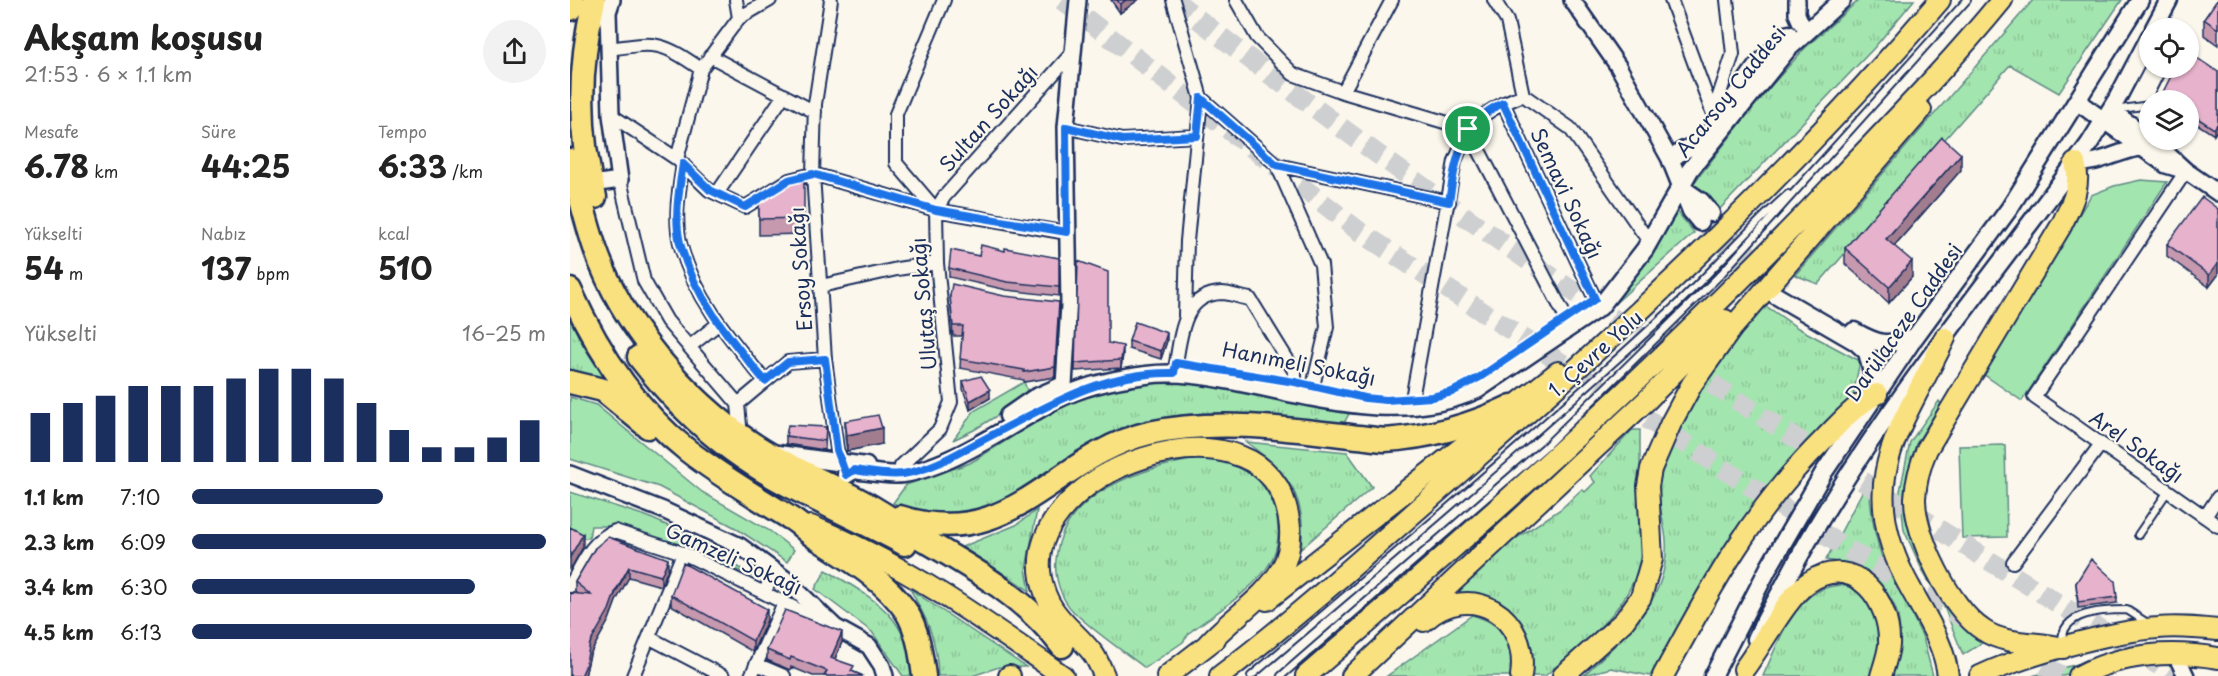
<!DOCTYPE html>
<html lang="tr">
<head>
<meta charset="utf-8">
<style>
	body { margin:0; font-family:"Playpen Sans",sans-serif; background:#f2f2f2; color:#222; height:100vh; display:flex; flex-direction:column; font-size:22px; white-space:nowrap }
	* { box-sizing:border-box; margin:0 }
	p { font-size:20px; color:#767676 }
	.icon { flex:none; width:33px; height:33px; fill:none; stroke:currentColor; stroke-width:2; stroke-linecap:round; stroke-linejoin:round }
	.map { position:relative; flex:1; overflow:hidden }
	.details { display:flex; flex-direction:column; background:#fff; width:570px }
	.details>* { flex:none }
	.tools { position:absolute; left:1569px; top:18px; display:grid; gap:12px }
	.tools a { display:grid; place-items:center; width:60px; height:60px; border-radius:50%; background:#fff; box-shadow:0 2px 4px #0004; font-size:30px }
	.pin { position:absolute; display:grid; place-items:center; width:51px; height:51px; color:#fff; margin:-26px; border:3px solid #fff; border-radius:50%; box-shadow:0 2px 6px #0007 }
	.round { display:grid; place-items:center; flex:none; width:63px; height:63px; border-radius:32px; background:#f2f2f2 }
	.head { display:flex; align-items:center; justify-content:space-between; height:102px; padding:0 24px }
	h1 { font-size:33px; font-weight:700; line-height:45px }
	.metrics { display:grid; grid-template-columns:repeat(3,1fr); gap:9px; height:102px; padding:6px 24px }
	.metrics div { display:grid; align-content:center }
	.metrics b { font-size:30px; font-weight:700 }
	.metrics small { font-size:16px; font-weight:400 }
	.metrics p { font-size:16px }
	.chart { height:168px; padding:12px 24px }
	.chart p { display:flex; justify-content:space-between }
	.chart svg { width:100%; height:108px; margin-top:6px; stroke:#1b2f5e; stroke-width:6 }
	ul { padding:0 24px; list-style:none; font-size:20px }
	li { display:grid; grid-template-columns:96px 72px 1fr; align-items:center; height:45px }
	li i { height:15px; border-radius:8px; background:#1b2f5e }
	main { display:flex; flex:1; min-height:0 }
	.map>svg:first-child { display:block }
	.grass { fill:url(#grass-tufts); stroke:#5f8a86; stroke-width:1.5 }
	.park { fill:#a3e5af; stroke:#5f8a86; stroke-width:1.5 }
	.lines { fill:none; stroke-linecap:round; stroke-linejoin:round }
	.secondary-tunnel { stroke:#cecfd0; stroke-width:16; stroke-dasharray:16 8; stroke-linecap:butt }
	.primary-tunnel { stroke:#cecfd0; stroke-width:20; stroke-dasharray:20 10; stroke-linecap:butt }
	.service-casing { stroke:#1b2f5e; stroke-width:10 }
	.minor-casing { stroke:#1b2f5e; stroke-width:16 }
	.tertiary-casing { stroke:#1b2f5e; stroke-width:20 }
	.secondary-casing { stroke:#1b2f5e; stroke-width:21 }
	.primary-casing { stroke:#1b2f5e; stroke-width:24 }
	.trunk-casing { stroke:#1b2f5e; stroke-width:24 }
	.motorway-casing { stroke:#1b2f5e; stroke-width:27 }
	.service { stroke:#fbf7ec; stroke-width:6 }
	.minor { stroke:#fbf7ec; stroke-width:12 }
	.tertiary { stroke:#fbf7ec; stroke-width:15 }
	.secondary { stroke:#fbf7ec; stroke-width:16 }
	.primary { stroke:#fae180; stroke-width:20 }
	.trunk { stroke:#fae180; stroke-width:20 }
	.motorway { stroke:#fae180; stroke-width:22 }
	.wall { fill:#c799af; stroke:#1b2f5e; stroke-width:1.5 }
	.shaded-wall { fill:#a27d8f; stroke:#1b2f5e; stroke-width:1.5 }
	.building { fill:#e7b2cc; stroke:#1b2f5e; stroke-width:1.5 }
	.route-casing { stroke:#fff; stroke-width:12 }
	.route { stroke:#1a73e8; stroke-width:8 }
	.labels { text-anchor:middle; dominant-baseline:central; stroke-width:4.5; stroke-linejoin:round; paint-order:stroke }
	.street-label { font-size:20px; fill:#1b2f5e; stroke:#fbf7ec }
</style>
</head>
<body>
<main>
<section class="details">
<div class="head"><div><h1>Akşam koşusu</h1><p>21:53 · 6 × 1.1 km</p></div><a class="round"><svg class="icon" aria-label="share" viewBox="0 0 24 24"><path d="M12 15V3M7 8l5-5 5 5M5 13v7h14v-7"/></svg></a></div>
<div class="metrics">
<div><p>Mesafe</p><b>6.78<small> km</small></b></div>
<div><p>Süre</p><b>44:25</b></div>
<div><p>Tempo</p><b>6:33<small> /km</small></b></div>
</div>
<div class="metrics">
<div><p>Yükselti</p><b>54<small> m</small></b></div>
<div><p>Nabız</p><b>137<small> bpm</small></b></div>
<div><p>kcal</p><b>510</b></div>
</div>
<div class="chart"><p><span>Yükselti</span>16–25 m</p>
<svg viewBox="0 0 160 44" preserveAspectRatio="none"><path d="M5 44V24M15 44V20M25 44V17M35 44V13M45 44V13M55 44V13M65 44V10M75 44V6M85 44V6M95 44V10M105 44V20M115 44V31M125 44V38M135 44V38M145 44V34M155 44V27"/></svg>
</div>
<ul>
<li><b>1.1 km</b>7:10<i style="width:54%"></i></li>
<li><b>2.3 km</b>6:09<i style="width:100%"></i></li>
<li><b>3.4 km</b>6:30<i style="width:80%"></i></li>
<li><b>4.5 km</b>6:13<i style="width:96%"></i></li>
</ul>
</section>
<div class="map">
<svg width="1648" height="676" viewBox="0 0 1648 676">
	<defs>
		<pattern id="grass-tufts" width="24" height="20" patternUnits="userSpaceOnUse" patternTransform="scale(1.5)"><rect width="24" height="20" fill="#a3e5af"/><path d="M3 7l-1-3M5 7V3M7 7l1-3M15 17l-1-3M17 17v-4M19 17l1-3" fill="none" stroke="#8cc599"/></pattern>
	</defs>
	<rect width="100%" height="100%" fill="#fbf7ec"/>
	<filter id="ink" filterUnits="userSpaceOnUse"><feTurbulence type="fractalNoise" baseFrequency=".0167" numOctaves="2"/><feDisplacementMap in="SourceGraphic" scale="12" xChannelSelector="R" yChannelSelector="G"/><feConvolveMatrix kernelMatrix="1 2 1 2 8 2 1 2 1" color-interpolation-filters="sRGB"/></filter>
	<g filter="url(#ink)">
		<path class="grass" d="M1289 0H1344L1304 48 1149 210 1123 184 1193 95 1234 49Z
			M1463 0H1552L1489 93 1440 65 1248 284 1225 275Z
			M1107 211 1124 233 1023 323Z
			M1196 306 1228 328 1290 361 1283 396 1240 441 1131 594 1080 676 1041 668 1014 675C1054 636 1100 601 1096 540 1094 520 1086 500 1090 481 1091 469 1098 457 1102 446 1125 393 1157 348 1196 306Z
			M0 318 13 345 41 386 0 377Z
			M570 381 635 384 780 412 774 423C713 418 644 405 583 420 566 423 522 442 507 451 449 489 396 540 323 503L336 485 400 463 490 407 532 390Z
			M1369 401 1371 404 1346 444 1334 495 1340 531 1355 568 1415 641 1393 655 1374 607 1353 572 1334 530 1330 491 1340 442Z
			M1062 430H1070V476L1075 528 1069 531C1083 593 1016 641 975 676H960C969 649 953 613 927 600 915 594 899 593 886 592L942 541 991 509 1012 489 1015 492 1025 482 1020 476Z
			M676 442 777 452 802 487 731 549C738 496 717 472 676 442Z
			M632 458C646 459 659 459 672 466 703 484 719 531 700 563 686 588 644 614 620 632L613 642 575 668C552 650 524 632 503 611 491 599 484 577 486 560 491 491 575 467 632 458Z
			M1300 477C1299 506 1303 532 1313 560L1316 561 1353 638 1363 676H1320C1325 661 1331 646 1330 631 1328 589 1294 565 1256 560Z
			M467 510 456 569 460 591 392 547 446 525Z
			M256 570C301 597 341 616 341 676H333L302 632 245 589Z
			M1271 585 1287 589 1298 599 1312 634 1301 676H1193C1210 640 1225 587 1271 585Z
			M340 589 456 667H429L402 676H368C367 639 358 621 340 589Z
			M902 615C939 626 941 640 944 676H817Z
			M1508 664 1510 668 1494 676H1462Z"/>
		<path class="park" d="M1571 180 1597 182 1452 401 1413 374 1521 195 1544 186Z
			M454 382 457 390 466 391 404 430 383 440 404 411Z
			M0 397 26 405 132 492 200 531 224 550 217 562 164 527 89 487 0 459Z
			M1435 445 1437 537 1392 538 1389 446Z
			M0 492 76 516 123 537 182 576 68 531 51 526H21L19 538H11L0 531Z"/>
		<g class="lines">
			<path class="secondary-tunnel" d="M1141 213 1214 288
				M1130 222 1205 295"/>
			<path class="primary-tunnel" d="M492 0 790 232 1277 549 1402 623
				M604 0C920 250 1262 465 1606 676
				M1448 650 1492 676"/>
			<g class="service-casing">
				<path id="service" d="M1586 100 1602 68
					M1544 110 1580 105
					M1568 535 1598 491
					M1492 644C1490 611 1533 610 1557 610L1579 624
					M681 676C823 556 965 435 1102 309 1142 272 1177 230 1218 194
					M711 676 975 447 1150 275 1397 0"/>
			</g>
			<g class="minor-casing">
				<path id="minor" d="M166 0 169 18
					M261 0 245 104 243 174 255 359 267 450 273 463
					M603 0 631 98 617 241 615 316
					M666 0 687 37 723 74 773 92 898 129 997 320
					M924 0 937 21 953 95
					M1101 0 1143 114
					M38 49C87 42 90 41 131 69
					M140 56 245 112
					M773 92 822 0
					M631 98 707 165 751 265 757 327 743 386
					M933 103 1025 299
					M41 115 107 159 139 190 175 207 219 180 243 174 366 210 497 233
					M1145 125 1143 114 1163 54 1157 0
					M496 127 552 140 627 136
					M107 159 131 69 169 18 200 0
					M113 164C109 190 104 218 110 243 124 297 160 339 195 381
					M707 165 879 202
					M1616 171 1464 397 1648 526
					M50 180 74 281 97 321 168 404 171 436
					M148 192 214 95
					M366 210 374 197 502 53
					M251 286 327 269 367 263
					M119 347 148 324
					M606 363C611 335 613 294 652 293 661 293 671 298 680 299L725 372V382
					M842 399 885 161C903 119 910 113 953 95L1000 128 1073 233
					M168 404 218 362 255 359
					M331 466 370 429 381 402 367 263 366 210 326 163V114L374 0
					M1635 517 1648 497
					M1443 562 1531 444
					M0 586C12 565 21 540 45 531L113 553 259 625
					M190 591 196 589 200 581V567
					M80 638 153 676
					M186 664 214 676
					M63 676 113 553
					M181 676 214 603"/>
			</g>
			<g class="tertiary-casing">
				<path id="tertiary" d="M1002 0 1048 66 1101 161
					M1227 0V14L1231 23
					M1540 110 1580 138
					M1534 121 1596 165 1616 171 1648 193
					M1582 140 1616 171
					M1505 163C1529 165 1547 151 1570 148
					M22 184 50 180 41 115 38 12 42 0
					M494 385 499 305 496 127 508 0
					M0 474 93 510 170 546 214 578 265 627 299 646 312 666 315 676
					M1605 653 1616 676"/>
			</g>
			<g class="secondary-casing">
				<path id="secondary" d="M1584 28 1599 0
					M1508 102 1534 121
					M1112 188 1131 201 1141 213
					M1130 222 1121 211 1101 161C1110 148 1122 149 1134 140L1186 67 1219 34
					M1205 295 1286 342 1297 352 1307 394
					M1284 331C1311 346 1316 346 1345 337
					M438 416 464 398 491 386
					M208 454 296 466
					M276 475 284 470C299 472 317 476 333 474 382 467 441 424 484 401 512 386 545 379 576 375 607 371 636 376 666 382 745 397 830 425 907 390L1030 307 1075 249 1120 170 1218 49 1272 0
					M1186 639C1194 621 1204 604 1213 587 1296 427 1413 290 1519 144L1547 99 1580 36
					M1143 676 1199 567 1254 472 1345 337 1439 209 1570 0"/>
			</g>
			<g class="primary-casing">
				<path id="primary" d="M1375 338C1333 427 1285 476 1334 576 1350 608 1374 640 1378 676
					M1493 648C1467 641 1436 646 1413 630 1381 610 1344 535 1345 498 1346 480 1350 465 1357 449L1491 226C1501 205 1512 187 1505 163
					M1174 669C1191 647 1218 595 1239 582 1285 552 1321 601 1319 645 1318 655 1314 666 1311 676
					M1093 676C1141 587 1182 510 1255 438 1272 421 1285 405 1307 394
					M1410 676C1452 656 1541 631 1588 628 1608 626 1628 628 1648 630
					M1509 676C1553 653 1600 650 1648 658"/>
			</g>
			<g class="trunk-casing">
				<path id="trunk" d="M241 526C336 565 409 617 493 676
					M697 600 988 372
					M854 621C901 579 960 616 951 676
					M534 675C531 669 528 661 524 655 503 627 478 617 471 578 451 470 683 390 716 506 722 527 722 549 712 568 695 599 659 619 636 646
					M439 676H440
					M597 676 645 639
					M650 676C738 609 820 533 904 460 1069 316 1227 167 1370 0
					M736 676C919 519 1098 359 1264 184 1321 124 1380 64 1432 0
					M782 676 1076 401 1155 320
					M993 676 1054 621 1071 597 1082 559 1078 486 1081 469 1101 423 1122 384 1162 328 1351 110"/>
			</g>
			<g class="motorway-casing">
				<path id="motorway" d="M24 0C9 66 7 132 25 197
					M0 9 2 0
					M0 160C11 195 17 231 31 264 61 337 126 410 194 451 230 473 270 488 307 510 321 518 334 528 349 537 401 567 455 597 492 646
					M0 290C27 349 66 410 117 450 150 476 185 496 220 518 229 523 236 531 245 537 277 558 314 579 336 611 348 630 351 654 354 676
					M69 357C96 392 126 424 162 450 215 489 278 513 335 544
					M0 382 33 390 78 427
					M330 517C443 553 483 456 579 433 656 416 738 432 815 440 861 437 901 426 942 406"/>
			</g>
			<use href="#service" class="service"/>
			<use href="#minor" class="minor"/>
			<use href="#tertiary" class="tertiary"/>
			<use href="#secondary" class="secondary"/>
			<use href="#primary" class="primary"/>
			<use href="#trunk" class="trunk"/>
			<use href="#motorway" class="motorway"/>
		</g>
		<path class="wall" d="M541 0H568L550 13Z
			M1648 0V45L1634 35V19Z
			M1648 72V129L1644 135 1618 118V100H1592V94Z
			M1391 170 1324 246 1342 277 1319 303 1275 264V248Z
			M204 186 234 218V234L189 235V192Z
			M1648 209V275L1639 287 1597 256V244Z
			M435 251 489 258V296L437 290 379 277V268L409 256Z
			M508 261 538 343 553 354 551 368 505 371Z
			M380 296 489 312 485 377 454 382V380L390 368 392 336H383Z
			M559 341H597L591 359 559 349Z
			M393 381 420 398 400 410 393 389Z
			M275 421 312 444 277 451 275 437Z
			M256 427 255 450 216 444V436Z
			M25 548 98 569 91 586 59 577 46 601 39 620 20 654 15 676H0L7 594 5 592V582Z
			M1506 583 1547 597V603L1508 608Z
			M101 595 197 620 183 652 101 605Z
			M272 642 265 659 284 672 293 676H243L221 667 220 670 197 660V650Z"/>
		<path class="shaded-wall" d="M556 0H568L550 13V4Z
			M1648 123V129L1644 135V129Z
			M1391 154V170L1316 255V239Z
			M1342 261V277L1319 303V287Z
			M1648 263V275L1639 287V275Z
			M489 302V312L485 377V367Z
			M597 333V341L591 359V351Z
			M553 346V354L551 368V360Z
			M420 390V398L400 410V401Z
			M312 428V444L277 451V435Z
			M13 534V547L0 570V557Z
			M98 559V569L91 586V576Z
			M59 567V577L46 601 39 620 20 654 15 676H11L20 643Z
			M197 609V620L183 652V641Z
			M272 632V642L261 668V658Z"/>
		<path class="building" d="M547 0H556L550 4Z
			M1647 0H1648V29L1634 19Z
			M1618 52 1648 72V123L1644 129 1618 112V100H1601L1592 94 1605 68H1618Z
			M1372 137 1391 154 1316 239 1342 261 1319 287 1275 248Z
			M234 178V218L189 219V192L204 186V183L211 179Z
			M1632 197 1648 209V263L1639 275 1597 244Z
			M411 245 435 251V248L489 258V287L437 282 379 268 381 250 409 256Z
			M508 261 538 272V343L553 346 551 360 505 363Z
			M382 284 434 296 489 302 485 367 454 372V370L390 359 393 326H383L380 296Z
			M565 322 597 333 591 351 559 341Z
			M411 376 420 390 400 401 393 381Z
			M308 415 312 428 277 435 275 421Z
			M218 425 256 427 255 441 216 436Z
			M0 527 13 534 0 557Z
			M38 537 98 559 91 576 59 567 46 590 39 610 20 643 15 667 11 676H0V593L21 595 5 582 25 548Z
			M1521 559 1545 581 1547 597 1508 602 1506 583Z
			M113 563 197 609 183 641 101 595Z
			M215 610 272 632 261 658 284 666 281 671 293 676H254L257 671 221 657 220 660 197 650Z"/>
	</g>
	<g class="lines" filter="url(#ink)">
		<g class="route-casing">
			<path id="route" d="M631 98 707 165 879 202C885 162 891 121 933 103L1025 299 910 377 882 392 862 397 816 400 795 398 725 382 606 363 604 373C528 371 470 411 405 444 383 456 359 470 333 474 317 476 299 472 284 470L276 475 267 450 255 359 218 362 195 381C160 339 124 297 110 243 104 218 109 189 113 164L140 190 175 207 219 180 243 174 366 210 497 232 496 127 552 140 627 136Z"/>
		</g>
		<use href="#route" class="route"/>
	</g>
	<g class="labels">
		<g class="street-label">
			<text transform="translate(1160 91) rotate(-51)">Acarsoy Caddesi</text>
			<text transform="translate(418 118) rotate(-48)">Sultan Sokağı</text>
			<text transform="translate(997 193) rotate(65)">Semavi Sokağı</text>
			<text transform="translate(230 269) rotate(-94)">Ersoy Sokağı</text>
			<text transform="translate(353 304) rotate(-95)">Ulutaş Sokağı</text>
			<text transform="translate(1333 322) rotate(-55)">Darülaceze Caddesi</text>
			<text transform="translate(1025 353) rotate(-42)">1. Çevre Yolu</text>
			<text transform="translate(729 363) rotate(11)">Hanımeli Sokağı</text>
			<text transform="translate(1567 446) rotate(35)">Arel Sokağı</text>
			<text transform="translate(164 558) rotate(24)">Gamzeli Sokağı</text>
		</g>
	</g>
</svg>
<div class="tools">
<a><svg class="icon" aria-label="locate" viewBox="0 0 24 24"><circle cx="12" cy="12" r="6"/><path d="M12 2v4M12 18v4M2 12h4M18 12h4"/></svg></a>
<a><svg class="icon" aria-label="layers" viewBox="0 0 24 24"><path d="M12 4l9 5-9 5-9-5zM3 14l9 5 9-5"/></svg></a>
</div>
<div class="pin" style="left:898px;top:129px;background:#1e9e55"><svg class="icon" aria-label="arrive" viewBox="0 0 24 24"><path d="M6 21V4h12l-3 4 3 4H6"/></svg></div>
</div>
</main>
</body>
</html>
